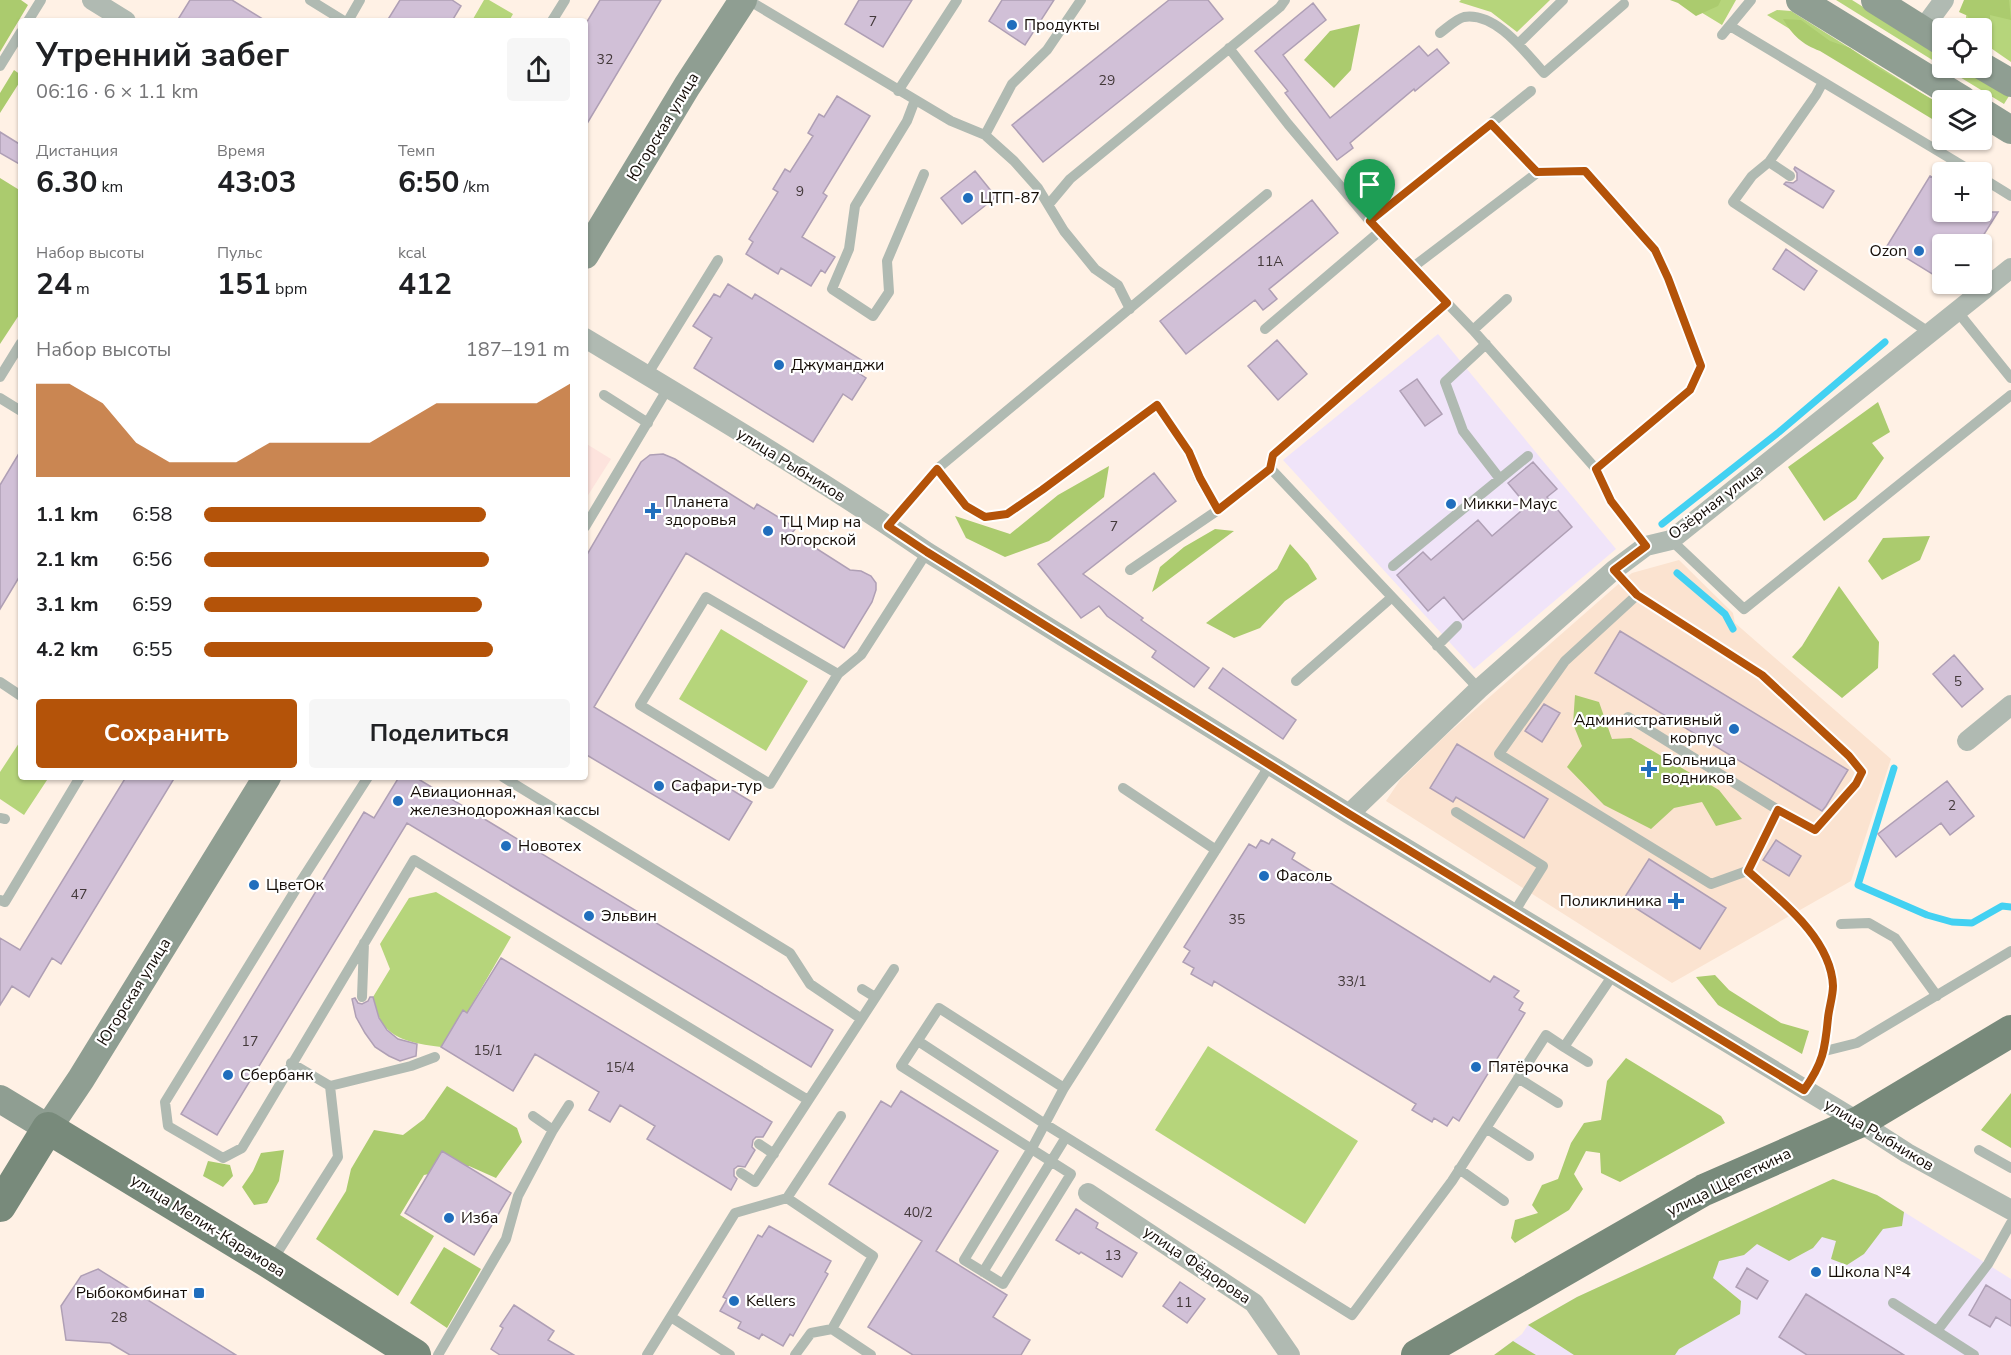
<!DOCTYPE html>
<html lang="ru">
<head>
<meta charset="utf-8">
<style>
	body { margin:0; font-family:"Nunito Sans",sans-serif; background:#f6f6f6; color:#202124; height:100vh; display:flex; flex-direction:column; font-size:22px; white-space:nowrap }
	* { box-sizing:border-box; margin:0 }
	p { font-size:20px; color:#757577 }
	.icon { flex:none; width:33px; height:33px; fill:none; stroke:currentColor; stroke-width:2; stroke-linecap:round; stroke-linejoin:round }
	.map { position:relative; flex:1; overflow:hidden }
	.side { position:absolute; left:18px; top:18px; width:570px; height:762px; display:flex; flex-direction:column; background:#fff; border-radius:6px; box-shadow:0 2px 4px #0004 }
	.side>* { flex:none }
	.buttons { position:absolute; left:1932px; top:18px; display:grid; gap:12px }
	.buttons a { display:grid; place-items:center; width:60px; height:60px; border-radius:6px; background:#fff; box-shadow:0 2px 4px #0004; font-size:30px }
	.pin { position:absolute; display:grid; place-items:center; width:51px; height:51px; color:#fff; margin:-62px -26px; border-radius:50% 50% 50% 0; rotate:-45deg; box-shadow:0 0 6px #0007 }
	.pin .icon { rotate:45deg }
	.round { display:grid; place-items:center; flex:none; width:63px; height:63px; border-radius:6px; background:#f6f6f6 }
	.headline { display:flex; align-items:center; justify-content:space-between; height:102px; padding:0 18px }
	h1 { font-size:33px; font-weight:700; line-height:45px }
	.figures { display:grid; grid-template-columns:repeat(3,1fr); gap:9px; height:102px; padding:6px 18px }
	.figures div { display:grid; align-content:center }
	.figures b { font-size:30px; font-weight:700 }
	.figures small { font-size:16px; font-weight:400 }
	.figures p { font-size:16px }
	.chart { height:168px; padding:12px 18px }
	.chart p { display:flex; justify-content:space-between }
	.chart svg { width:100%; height:108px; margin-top:6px; fill:#b45309; opacity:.7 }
	.button { display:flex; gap:12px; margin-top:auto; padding:12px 18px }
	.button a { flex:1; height:69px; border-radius:6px; background:#b45309; color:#fff; font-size:24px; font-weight:700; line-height:69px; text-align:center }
	.button a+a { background:#f6f6f6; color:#202124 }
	ul { padding:0 18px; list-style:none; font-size:20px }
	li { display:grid; grid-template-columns:96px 72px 1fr; align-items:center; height:45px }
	li i { height:15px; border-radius:8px; background:#b45309 }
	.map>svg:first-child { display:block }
	.built { fill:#fbe3d0 }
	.industrial { fill:#fde3dd }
	.education { fill:#f0e4f9 }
	.green { fill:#b6d57b }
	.forest { fill:#abcb6e }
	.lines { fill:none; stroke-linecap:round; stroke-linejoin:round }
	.stream { stroke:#43d1f2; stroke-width:7 }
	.building { fill:#d1c0d7; stroke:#af9fb5; stroke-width:1.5 }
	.service { stroke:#b0bab2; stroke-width:10 }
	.minor { stroke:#b0bab2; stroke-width:20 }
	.secondary { stroke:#8f9e92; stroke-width:28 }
	.primary { stroke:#788a7b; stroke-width:32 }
	.route-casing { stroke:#fff; stroke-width:12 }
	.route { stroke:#b45309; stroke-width:8 }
	.poi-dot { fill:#206ebd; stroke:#fff; stroke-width:2 }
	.labels { text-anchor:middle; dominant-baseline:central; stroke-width:4.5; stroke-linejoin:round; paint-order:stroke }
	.number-label { font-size:14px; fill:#43393a }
	.poi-label { font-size:16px; fill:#140c06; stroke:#fff; text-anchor:start }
	.street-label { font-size:16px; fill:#140c06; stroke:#fff }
</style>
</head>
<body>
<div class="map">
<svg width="2011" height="1355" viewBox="0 0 2011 1355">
	<rect width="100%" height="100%" fill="#fff1e5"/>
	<path class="built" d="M1679 560 1733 613 1735 623 1891 759 1851 881 1672 983 1386 801 1400 780 1445 736 1623 580 1632 573Z"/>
	<path class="industrial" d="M585 443 611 459 585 500Z"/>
	<path class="education" d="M1438 334 1616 549 1474 669 1283 460Z
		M1833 1179 1877 1195 2011 1279V1355H1494L1522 1334 1528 1325 1577 1297Z"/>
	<path class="green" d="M484 0H489L513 14 509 21H477L473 19Z
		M1461 0H1550L1517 32 1491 12 1459 2Z
		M1681 0H1736L1722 25Z
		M1836 0H1852L1942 56V66Z
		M1973 0H2011V62L1982 42V28H1968C1963 18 1968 9 1973 0Z
		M1777 10 1791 11 1942 106V123L1767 15Z
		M1945 68H1962L2009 96 2004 104Z
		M721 629 808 681 766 751 679 699Z
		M21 740V777H49L24 815 0 799V772Z
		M436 892 511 937 467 1013 463 1011 441 1047C404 1042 380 1038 373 997L390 969 380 944 409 898Z
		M1208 1046 1358 1141 1305 1224 1155 1130Z"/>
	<path class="forest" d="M0 0H21L28 5 0 52Z
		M1670 0H1721L1718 6 1696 16 1678 3Z
		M1964 0H2009L2011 20 1990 15V31L1982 33V28H1970L1968 16 1959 12Z
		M1783 19 1801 20 1830 41 1850 48 1876 67 1942 105V125L1820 51C1802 44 1793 36 1783 19Z
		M1360 24 1351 70 1334 88 1304 60 1330 31Z
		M14 70 21 75V80L0 113V93Z
		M0 178 21 191V312L0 344Z
		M1878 402 1890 432 1872 443 1884 458 1856 499 1824 521 1788 467Z
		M1109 466 1104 497 1049 541 1005 557 966 538 955 516 1010 534 1058 495Z
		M1215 529 1234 531 1152 592 1160 567 1184 547Z
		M1930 536 1920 560 1882 580 1868 561 1883 538Z
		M1290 544 1308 564 1317 579 1285 601 1260 628 1234 638 1206 623 1277 569Z
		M1839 586 1879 642 1878 668 1842 698 1792 657 1802 646Z
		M1575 695 1599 702 1612 739 1631 738 1719 790 1742 819 1716 826 1702 802 1674 808 1651 829 1604 805 1567 767 1582 746 1573 724Z
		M1715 975 1729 990 1781 1023 1809 1031 1802 1054 1718 1005 1696 977Z
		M1626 1058 1721 1116 1725 1123 1620 1182 1601 1173 1600 1153 1586 1151 1574 1174 1583 1189 1569 1210 1515 1243 1511 1238 1515 1220 1538 1213 1532 1205 1542 1185 1558 1179 1571 1143 1584 1123 1601 1120 1607 1081Z
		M447 1086 517 1128 522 1142 496 1178 469 1166 424 1175 400 1215 434 1236 398 1296 316 1239 346 1191 351 1169 374 1130 403 1135 424 1119Z
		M2011 1093V1148L1981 1130Z
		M284 1150 279 1181 267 1203 254 1205 242 1187 253 1171 261 1153Z
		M208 1161 230 1165 233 1176 223 1187 203 1176Z
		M1833 1179 1877 1195 1904 1212 1902 1226 1883 1229 1864 1254 1847 1265 1831 1259 1836 1241 1822 1237 1813 1248 1789 1261 1757 1244 1744 1255 1719 1261 1713 1278 1741 1301 1740 1314 1679 1349 1675 1355H1574L1528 1325 1577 1297Z
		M444 1247 481 1269 447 1328 410 1303Z
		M1513 1341 1536 1355H1494Z"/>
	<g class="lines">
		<path class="stream" d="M1662 524 1779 432 1885 342
			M1677 573 1725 614 1733 629
			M1894 768 1858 885 1927 915 1952 922 1972 923 2002 906 2011 907"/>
	</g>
	<path class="building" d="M190 0H232L266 21H177Z
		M400 0H452L461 6 452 21H387Z
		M600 0H661L585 127V25Z
		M859 0H912L883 47 845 24Z
		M1002 0H1054L1025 45 989 21Z
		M1169 0H1208L1223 19 1043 162 1012 125Z
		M1313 3 1326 20 1283 55 1330 118 1419 46 1428 56 1437 49 1449 63 1415 91 1414 89 1350 143 1353 148 1337 160 1285 93 1288 91 1255 51Z
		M837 96 870 116 823 193 827 196 802 237 835 257 825 273 821 270 811 286 781 268 778 274 746 254 753 242 749 239 778 192 773 189 785 169 790 172 813 136 808 133 819 114 824 117Z
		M0 132 21 145V165L0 153Z
		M1795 167 1834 191 1823 208 1784 184 1786 182 1793 183 1797 180V173L1794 169Z
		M975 171 996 197 962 224 941 198Z
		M1930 176 1942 183V212H1998L1978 244H1942V280L1887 246Z
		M1312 200 1338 233 1269 289 1277 299 1263 310 1255 300 1186 354 1160 321Z
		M1786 249 1817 271 1804 290 1773 269Z
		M728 284 752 299 755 294 863 361 857 372 866 378 852 400 843 394 813 442 694 368 712 338 693 326 714 294 720 297Z
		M1277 340 1307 374 1278 400 1248 366Z
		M1417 379 1442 414 1425 426 1400 391Z
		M21 450V574L0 609V485Z
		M663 454 675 459 754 509 757 504 796 528 792 533 850 570 861 571 871 576 876 583V590L872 602 844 648 686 553 594 707 752 802 729 840 585 754V558L641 462 650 455Z
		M1533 462 1557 489 1547 497 1572 527 1463 620 1444 597 1428 611 1397 575 1423 552 1431 560 1478 520 1492 536 1527 506 1508 483Z
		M1154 473 1176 501 1083 574 1143 618 1141 620 1209 668 1194 687 1152 657 1156 651 1107 616 1099 606 1081 618 1038 564Z
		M1620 631 1848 770 1826 806 1822 811 1595 673Z
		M1954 655 1983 689 1962 707 1933 674Z
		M1223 668 1296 720 1283 739 1209 688Z
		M1544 704 1560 713 1542 742 1525 731Z
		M1457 744 1548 799 1524 838 1456 797 1453 802 1430 788Z
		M126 777H175L61 964 52 958 29 997 12 986 0 1005V938L20 950Z
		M399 777H415L833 1030 811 1067 407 823 217 1135 181 1114 364 812 374 818Z
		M1947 781 1974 816 1950 835 1941 823 1896 857 1878 834Z
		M1272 839 1295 853 1292 859 1490 982 1494 976 1519 991 1514 997 1523 1003 1519 1010 1525 1013 1459 1121 1453 1117 1447 1126 1434 1118 1432 1122 1412 1110 1416 1104 1214 981 1212 986 1191 974 1194 968 1183 962 1190 951 1184 947 1249 844 1256 848 1261 840 1269 844Z
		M1776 840 1801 856 1789 876 1763 860Z
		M1649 859 1726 908 1700 949 1623 900Z
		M501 958 772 1122 763 1137H756L753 1140 752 1147 755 1150 745 1167 738 1166 734 1169V1176L737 1179 731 1190 647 1139 655 1126 620 1105 610 1122 589 1110 599 1092 535 1054 513 1091 441 1047 463 1010 467 1013Z
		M370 997H373L379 1018 387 1030 398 1039 417 1044 416 1056 400 1061 389 1056 375 1047 365 1033 356 1017 352 999 355 998 358 1003 362 1004 368 1001Z
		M901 1091 998 1151 936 1251 1007 1295 993 1317 1030 1340 1021 1355H913L868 1327 922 1241 829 1184 881 1101 891 1107Z
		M442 1151 511 1193 474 1255 405 1213Z
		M1076 1209 1098 1223 1096 1228 1137 1253 1122 1277 1081 1252 1079 1254 1056 1240Z
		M769 1226 831 1261 825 1272 828 1274 793 1336 790 1334 783 1346 762 1334 759 1339 738 1328 741 1322 720 1311 727 1299 723 1297 758 1235 762 1237Z
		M1747 1268 1768 1281 1757 1299 1736 1287Z
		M98 1269 236 1355H130L110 1343 66 1340 61 1306 81 1276Z
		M1180 1282 1205 1299 1187 1323 1163 1306Z
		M1986 1285 2011 1300V1326L1996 1317 1990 1327 1969 1315Z
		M1806 1294 1904 1355H1807L1779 1337Z
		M514 1305 554 1331 548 1340 574 1355H500L491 1349 503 1328 500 1326Z"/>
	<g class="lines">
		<path class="service" d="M310 0 344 21
			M748 0 951 121 985 135 1014 161 1038 188 1064 231 1095 269 1118 285 1130 309
			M28 21 41 0
			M348 21 360 0
			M552 21 565 0
			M1730 26 1973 172
			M1440 33C1447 28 1456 19 1464 17 1496 12 1525 52 1544 73L1624 4
			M1722 35 1751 0
			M1518 44 1563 0
			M1229 48 1288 124 1379 232 1473 330 1596 469 1611 501 1646 546
			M0 66 21 32
			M1823 82 1816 95 1769 162 1752 176 1733 202 1930 333
			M898 91 957 0
			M915 100 907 121 855 206 849 249 832 289 873 316 889 292 887 261 924 174
			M1491 124 1537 173
			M985 135 1012 84 1047 50 1081 0
			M1769 162 1790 176
			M1982 178 2011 196
			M1049 204 1070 179 1280 7 1285 0
			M1370 221 1531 91
			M1413 267 1537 173 1585 171 1655 250 1668 278 1701 366 1690 390 1596 469
			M1957 311 2011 378
			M1265 329 1379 232
			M1473 330 1507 299
			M1486 344 1445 382 1463 431 1500 479
			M647 375 718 260
			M0 377 21 343
			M604 395 648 423
			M0 398 21 411
			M937 469 966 506 985 517 1007 514 1042 490 1157 405 1189 452 1199 478 1218 510
			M1271 469 1479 689
			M888 526 937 469 1267 194
			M585 527 668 388
			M1671 540 1744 609 2011 395
			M1393 566 1528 456
			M1130 570 1218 510 1271 469 1273 455 1447 303
			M1614 570 1637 595 1762 675 1849 756 1862 772 1856 784 1815 830 1778 810 1628 717
			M1637 595 1565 661 1499 754 1711 884 1747 871 1778 810
			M1437 646 1457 626
			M838 674 706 597 640 705 770 784 838 674 861 655 927 552
			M1296 681 1391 598
			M0 682 21 696
			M368 777 301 881 165 1102 168 1126 223 1158 242 1148 414 860 808 1100
			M503 777 790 953 810 984 860 1018
			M1123 788 1216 850
			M1456 812 1543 866 1513 914
			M0 818 5 819
			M1747 871C1780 900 1831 938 1833 986 1833 996 1829 1008 1828 1018 1825 1050 1823 1063 1804 1090
			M0 900 5 902 80 777
			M1841 924 1869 923 1895 938 1937 996
			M862 989 875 997
			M362 997 364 943
			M918 1041 1045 1124 1352 1315 1452 1181 1546 1035 1564 1047 1613 975
			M1564 1047 1588 1062
			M1825 1051 1857 1043 2011 951
			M1518 1078 1558 1103
			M330 1086 411 1066 435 1057
			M1064 1088 939 1008 901 1066 1071 1174 1003 1284 964 1260 1031 1150 1064 1088 1270 765
			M533 1116 553 1130
			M1486 1128 1529 1156
			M759 1144 774 1154
			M1979 1150 2011 1168
			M1459 1169 1504 1201
			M741 1173 755 1182 894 969
			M787 1198 841 1116
			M272 1261 338 1157 330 1086 291 1063
			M983 1272 1066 1137
			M1893 1303 1974 1355
			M671 1317 730 1355
			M1937 1331 1988 1264 2011 1223
			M438 1355 506 1239 518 1196 553 1130 569 1105
			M647 1355 735 1213 787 1198 873 1256 832 1329
			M795 1355 811 1333 832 1329 871 1355"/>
		<path class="minor" d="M92 0 126 21
			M1922 30 1944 0
			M585 338C700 407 816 476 927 552L1349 814 1859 1122 1907 1153 2011 1210
			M1967 741 2011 705
			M1349 814 1479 689 1614 570 1646 546 1671 540 2011 268
			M1088 1193 1254 1303 1290 1355"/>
		<path class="secondary" d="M1800 0 1963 100
			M1875 0 1942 42
			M1982 66 2011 83
			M1982 112 2011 130
			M585 255 687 86 743 0
			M0 1099 48 1128 81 1079 267 777"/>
		<path class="primary" d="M0 1206 48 1128 270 1263 415 1355
			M1417 1355 1704 1190 1859 1122 2011 1031"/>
	</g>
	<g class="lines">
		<g class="route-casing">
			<path id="route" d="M1491 124 1537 172 1585 171 1655 250 1668 278 1701 366 1690 390 1596 469 1611 501 1646 546 1614 570 1637 595 1762 675 1849 756 1862 772 1856 784 1815 830 1778 810 1748 871C1780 900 1831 938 1833 986 1833 996 1829 1008 1828 1018 1825 1050 1823 1063 1804 1090L1349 814 927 552 888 526 937 469 966 506 985 517 1007 514 1042 490 1157 405 1189 452 1200 478 1218 510 1270 469 1273 455 1447 303 1370 221Z"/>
		</g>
		<use href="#route" class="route"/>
	</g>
	<g class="poi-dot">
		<circle cx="1012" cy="25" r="6"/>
		<circle cx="968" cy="198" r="6"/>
		<circle cx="1919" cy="251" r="6"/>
		<circle cx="779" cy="365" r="6"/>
		<circle cx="1451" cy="504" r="6"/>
		<path d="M650 502h6v6h6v6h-6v6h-6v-6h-6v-6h6z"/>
		<circle cx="768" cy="531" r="6"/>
		<circle cx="1734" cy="729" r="6"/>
		<path d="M1646 760h6v6h6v6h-6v6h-6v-6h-6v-6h6z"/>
		<circle cx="659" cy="786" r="6"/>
		<circle cx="398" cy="801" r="6"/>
		<circle cx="506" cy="846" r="6"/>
		<circle cx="1264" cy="876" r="6"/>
		<circle cx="254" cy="885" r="6"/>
		<path d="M1673 892h6v6h6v6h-6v6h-6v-6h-6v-6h6z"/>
		<circle cx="589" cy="916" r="6"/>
		<circle cx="1476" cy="1067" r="6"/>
		<circle cx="228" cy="1075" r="6"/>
		<circle cx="449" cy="1218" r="6"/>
		<circle cx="1816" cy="1272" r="6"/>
		<rect x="193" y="1287" width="12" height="12" rx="3"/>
		<circle cx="734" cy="1301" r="6"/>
	</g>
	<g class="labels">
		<g class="number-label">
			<text x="873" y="21">7</text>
			<text x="605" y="59">32</text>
			<text x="1107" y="80">29</text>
			<text x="800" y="191">9</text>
			<text x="1270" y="261">11А</text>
			<text x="1114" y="526">7</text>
			<text x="1958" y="681">5</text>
			<text x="1952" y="805">2</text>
			<text x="79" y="894">47</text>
			<text x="1237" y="919">35</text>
			<text x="1352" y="981">33/1</text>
			<text x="250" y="1041">17</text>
			<text x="488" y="1050">15/1</text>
			<text x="620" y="1067">15/4</text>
			<text x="918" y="1212">40/2</text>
			<text x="1113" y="1255">13</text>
			<text x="1184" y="1302">11</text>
			<text x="119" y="1317">28</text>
		</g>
		<g class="poi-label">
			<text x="1024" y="25">Продукты</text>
			<text x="980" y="198">ЦТП-87</text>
			<text x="1907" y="251" text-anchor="end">Ozon</text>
			<text x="791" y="365">Джуманджи</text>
			<text x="665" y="502">Планета<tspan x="665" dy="18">здоровья</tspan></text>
			<text x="1463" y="504">Микки-Маус</text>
			<text x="780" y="522">ТЦ Мир на<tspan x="780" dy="18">Югорской</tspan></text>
			<text x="1722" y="720" text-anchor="end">Административный<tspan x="1722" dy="18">корпус</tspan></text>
			<text x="1662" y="760">Больница<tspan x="1662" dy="18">водников</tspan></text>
			<text x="671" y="786">Сафари-тур</text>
			<text x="410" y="792">Авиационная,<tspan x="410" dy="18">железнодорожная кассы</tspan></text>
			<text x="518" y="846">Новотех</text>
			<text x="1276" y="876">Фасоль</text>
			<text x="266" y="885">ЦветОк</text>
			<text x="1662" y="901" text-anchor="end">Поликлиника</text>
			<text x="601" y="916">Эльвин</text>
			<text x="1488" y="1067">Пятёрочка</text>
			<text x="240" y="1075">Сбербанк</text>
			<text x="461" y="1218">Изба</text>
			<text x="1828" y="1272">Школа №4</text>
			<text x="187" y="1293" text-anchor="end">Рыбокомбинат</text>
			<text x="746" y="1301">Kellers</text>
		</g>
		<g class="street-label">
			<text transform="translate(663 127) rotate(-59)">Югорская улица</text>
			<text transform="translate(791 465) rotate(32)">улица Рыбников</text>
			<text transform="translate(1716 502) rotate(-37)">Озёрная улица</text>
			<text transform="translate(134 992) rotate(-58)">Югорская улица</text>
			<text transform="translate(1879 1135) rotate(31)">улица Рыбников</text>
			<text transform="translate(1729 1182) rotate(-26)">улица Щепеткина</text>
			<text transform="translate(208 1226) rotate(32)">улица Мелик-Карамова</text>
			<text transform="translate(1197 1265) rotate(34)">улица Фёдорова</text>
		</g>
	</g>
</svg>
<div class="buttons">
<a><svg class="icon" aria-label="locate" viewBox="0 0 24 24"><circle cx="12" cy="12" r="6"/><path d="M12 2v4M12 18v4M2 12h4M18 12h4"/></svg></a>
<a><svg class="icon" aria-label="layers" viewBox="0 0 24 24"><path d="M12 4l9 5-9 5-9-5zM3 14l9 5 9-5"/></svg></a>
<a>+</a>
<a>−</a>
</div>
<div class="pin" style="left:1370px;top:221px;background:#1e9e55"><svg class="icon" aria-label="arrive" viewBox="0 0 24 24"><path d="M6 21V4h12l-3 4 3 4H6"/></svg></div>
<section class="side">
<div class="headline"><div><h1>Утренний забег</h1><p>06:16 · 6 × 1.1 km</p></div><a class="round"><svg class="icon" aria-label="share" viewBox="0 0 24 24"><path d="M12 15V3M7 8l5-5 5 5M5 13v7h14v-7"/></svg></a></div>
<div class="figures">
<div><p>Дистанция</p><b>6.30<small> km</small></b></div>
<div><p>Время</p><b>43:03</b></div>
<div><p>Темп</p><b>6:50<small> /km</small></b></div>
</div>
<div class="figures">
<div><p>Набор высоты</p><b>24<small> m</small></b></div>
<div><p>Пульс</p><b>151<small> bpm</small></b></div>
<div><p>kcal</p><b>412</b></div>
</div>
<div class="chart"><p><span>Набор высоты</span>187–191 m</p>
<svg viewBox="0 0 160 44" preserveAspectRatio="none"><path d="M0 44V6L10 6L20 14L30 30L40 38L50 38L60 38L70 30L80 30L90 30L100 30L110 22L120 14L130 14L140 14L150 14L160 6V44z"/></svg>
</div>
<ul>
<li><b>1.1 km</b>6:58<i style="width:77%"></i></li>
<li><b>2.1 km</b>6:56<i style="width:78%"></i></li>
<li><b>3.1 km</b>6:59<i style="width:76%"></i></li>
<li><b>4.2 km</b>6:55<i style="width:79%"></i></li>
</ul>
<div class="button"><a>Сохранить</a><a>Поделиться</a></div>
</section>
</div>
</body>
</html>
